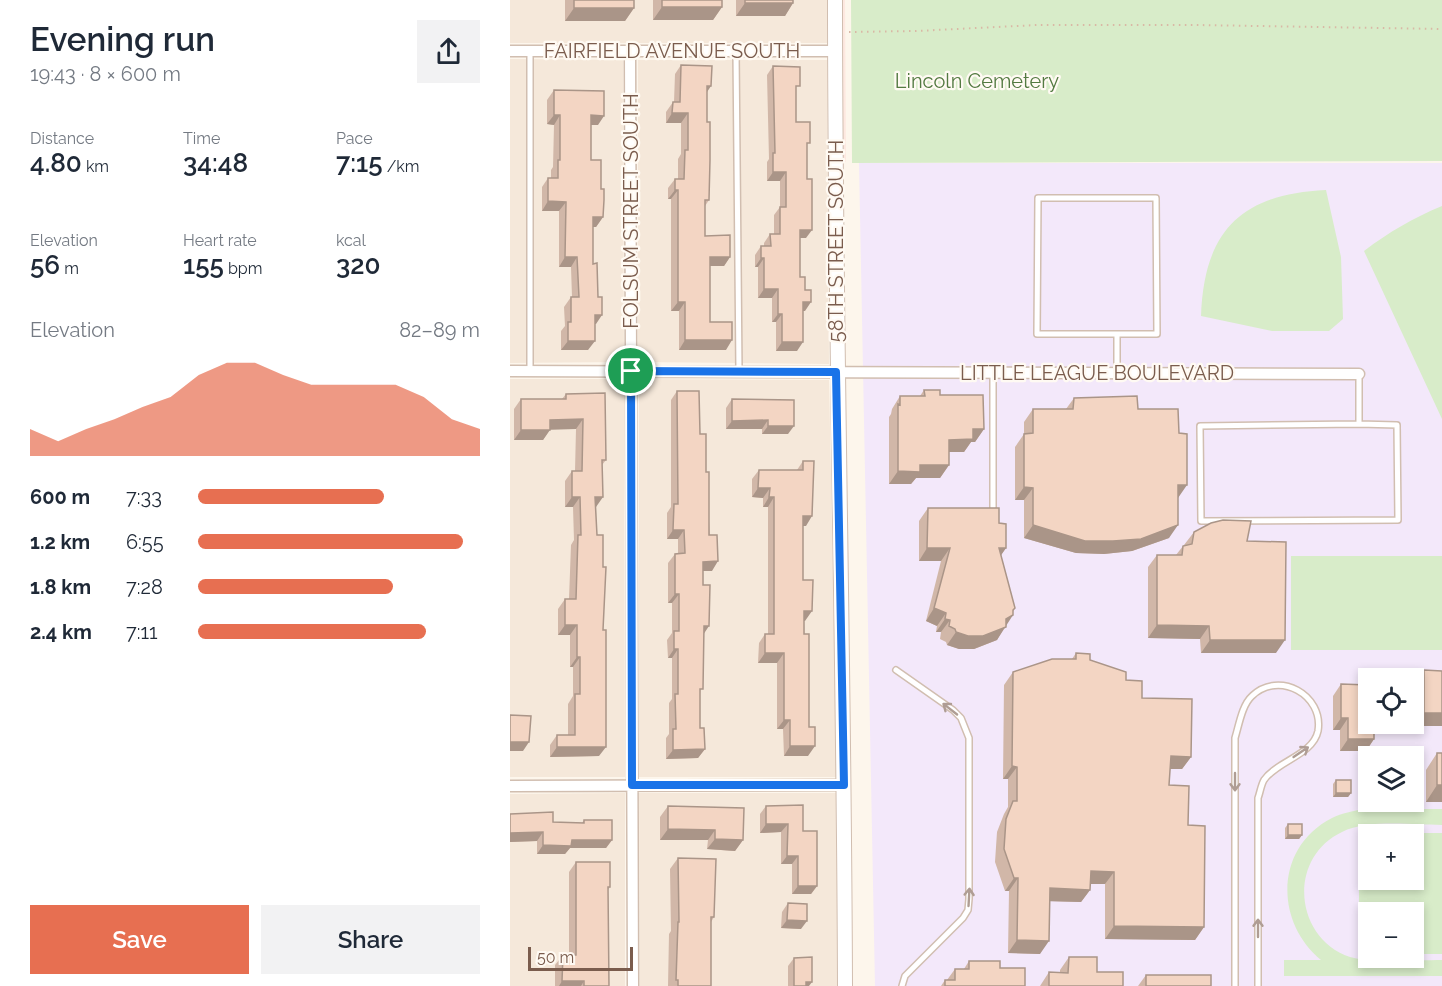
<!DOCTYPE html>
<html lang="en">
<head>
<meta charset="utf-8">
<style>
	body { margin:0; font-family:Raleway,sans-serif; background:#f2f2f3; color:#1f2937; height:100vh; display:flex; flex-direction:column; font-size:22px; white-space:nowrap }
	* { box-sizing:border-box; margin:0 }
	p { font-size:20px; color:#747a83 }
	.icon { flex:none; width:33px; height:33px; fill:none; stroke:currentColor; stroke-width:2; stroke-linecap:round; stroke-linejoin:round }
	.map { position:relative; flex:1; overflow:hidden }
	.details { display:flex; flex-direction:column; background:#fff; width:510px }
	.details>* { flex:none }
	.tools { position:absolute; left:848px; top:668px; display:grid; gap:12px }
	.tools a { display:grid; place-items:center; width:66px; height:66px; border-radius:0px; background:#fff; box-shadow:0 3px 9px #0003; font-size:30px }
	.scale { position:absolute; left:18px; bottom:15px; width:105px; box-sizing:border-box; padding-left:6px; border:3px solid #7a5c4d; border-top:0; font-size:16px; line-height:21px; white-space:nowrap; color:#7a5c4d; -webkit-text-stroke:4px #fffaf3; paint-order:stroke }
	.pin { position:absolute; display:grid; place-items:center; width:51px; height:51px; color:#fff; margin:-26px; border:3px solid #fff; border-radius:50%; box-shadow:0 2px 6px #0007 }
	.round { display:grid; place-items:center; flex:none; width:63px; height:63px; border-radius:0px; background:#f2f2f3 }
	.summary { display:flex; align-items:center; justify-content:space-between; height:102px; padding:0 30px }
	h1 { font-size:33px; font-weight:600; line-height:45px }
	.figures { display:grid; grid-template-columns:repeat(3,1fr); gap:9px; height:102px; padding:6px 30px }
	.figures div { display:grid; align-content:center }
	.figures b { font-size:26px; font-weight:600 }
	.figures small { font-size:16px; font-weight:400 }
	.figures p { font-size:16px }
	.chart { height:168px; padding:12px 30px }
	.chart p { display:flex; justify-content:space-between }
	.chart svg { width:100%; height:108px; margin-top:6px; fill:#e76f51; opacity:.7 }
	.button { display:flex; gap:12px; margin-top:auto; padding:12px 30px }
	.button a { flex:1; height:69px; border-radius:0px; background:#e76f51; color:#fff; font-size:24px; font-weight:600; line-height:69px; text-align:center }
	.button a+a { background:#f2f2f3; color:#1f2937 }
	ul { padding:0 30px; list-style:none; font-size:20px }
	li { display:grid; grid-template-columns:96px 72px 1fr; align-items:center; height:45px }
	li i { height:15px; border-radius:8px; background:#e76f51 }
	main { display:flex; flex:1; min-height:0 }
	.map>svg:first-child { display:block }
	.residential { fill:#f5e8da }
	.commercial { fill:#fde8e0 }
	.education { fill:#f3e8fa; fill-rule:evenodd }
	.green { fill:#d8ecc9; fill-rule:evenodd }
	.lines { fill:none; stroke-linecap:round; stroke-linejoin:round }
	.service-casing { stroke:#d1beb0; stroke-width:8 }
	.minor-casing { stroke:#d1beb0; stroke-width:13 }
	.tertiary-casing { stroke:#d1beb0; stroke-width:16 }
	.path { stroke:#d9b8a5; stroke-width:2; stroke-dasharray:1.5 4.5; stroke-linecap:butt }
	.service { stroke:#fff; stroke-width:5 }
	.minor { stroke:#fff; stroke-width:10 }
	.tertiary { stroke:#fff; stroke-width:14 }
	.wall { fill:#d1b7a8 }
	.shaded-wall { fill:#aa9588 }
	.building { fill:#f3d5c3; stroke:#aa9588; stroke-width:1.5 }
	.oneway { stroke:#af9d94 }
	.route-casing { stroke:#fff; stroke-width:12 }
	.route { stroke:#1a73e8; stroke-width:8 }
	.labels { text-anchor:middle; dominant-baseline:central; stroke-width:4.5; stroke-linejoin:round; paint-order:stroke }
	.street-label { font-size:20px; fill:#7a5c4d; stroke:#fffaf3 }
	.park-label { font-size:20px; fill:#537a41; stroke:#fffaf3 }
</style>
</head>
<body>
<main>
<section class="details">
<div class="summary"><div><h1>Evening run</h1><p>19:43 · 8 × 600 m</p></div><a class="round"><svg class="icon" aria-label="share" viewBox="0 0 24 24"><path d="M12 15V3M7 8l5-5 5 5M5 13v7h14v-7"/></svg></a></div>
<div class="figures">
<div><p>Distance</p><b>4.80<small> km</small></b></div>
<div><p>Time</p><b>34:48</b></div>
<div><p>Pace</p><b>7:15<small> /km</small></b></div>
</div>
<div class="figures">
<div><p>Elevation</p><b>56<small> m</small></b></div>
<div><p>Heart rate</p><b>155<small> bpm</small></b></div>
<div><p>kcal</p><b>320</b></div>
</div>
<div class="chart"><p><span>Elevation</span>82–89 m</p>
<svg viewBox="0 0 160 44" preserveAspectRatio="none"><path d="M0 44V33L10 38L20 33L30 29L40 24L50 20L60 11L70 6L80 6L90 11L100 15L110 15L120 15L130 15L140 20L150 29L160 33V44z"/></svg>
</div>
<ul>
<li><b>600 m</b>7:33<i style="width:66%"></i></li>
<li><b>1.2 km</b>6:55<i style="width:94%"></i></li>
<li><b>1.8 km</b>7:28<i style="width:69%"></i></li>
<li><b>2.4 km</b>7:11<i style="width:81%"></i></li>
</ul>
<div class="button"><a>Save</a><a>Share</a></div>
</section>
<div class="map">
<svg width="932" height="986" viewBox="0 0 932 986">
	<rect width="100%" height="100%" fill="#fdf6ec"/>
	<path class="residential" d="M0 0H317V43H0Z
		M0 59 113 60 114 362 0 363Z
		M128 60H317L319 364 128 362Z
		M0 379H114L115 777H0Z
		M129 379 319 380 327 777H129Z
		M115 793V986H0V794Z
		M129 793H327L328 986H130Z"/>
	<path class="commercial" d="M332 0H335L336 162H332Z"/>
	<path class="education" d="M349 163H932V986H365ZM858 678H903V723H858ZM858 756H903V801H858ZM858 834H903V879H858ZM858 912H903V957H858Z"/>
	<path class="green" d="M341 0H932V161L342 163Z
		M816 190 831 257 833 319 819 331H762L691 316C694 231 731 194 816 190Z
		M932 206V419L854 251C879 232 903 218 932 206Z
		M781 556H932V650H781Z
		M854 809H932V825C903 825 858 819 832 832 777 858 784 938 840 957 863 964 907 960 932 960V976H774V960H811C764 921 765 847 822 818 832 813 843 811 854 809Z
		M849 833H932V954H903V912H858V954H849ZM858 834H903V879H858Z"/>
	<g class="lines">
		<g class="service-casing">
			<path id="service" d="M20 51V370
				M226 52 229 371
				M528 198H646L647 334H527Z
				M607 373V334
				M849 374V424L887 425 888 520 691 521 690 426 849 424
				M483 507V372
				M386 670 443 710 451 718 459 738V899L458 910 453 918 395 976 392 986
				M725 986V738C729 725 732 705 742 696 769 670 814 695 808 731 803 755 767 761 754 780 751 785 750 793 748 798V986"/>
		</g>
		<g class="minor-casing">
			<path id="minor" d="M0 51H325
				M120 52 123 986
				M0 371 849 374
				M0 786 334 785"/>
		</g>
		<g class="tertiary-casing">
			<path id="tertiary" d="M325 0C325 329 334 657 335 986"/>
		</g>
		<path class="path" d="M339 32 406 31 527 25H686L932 29"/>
		<use href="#service" class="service"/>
		<use href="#minor" class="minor"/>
		<use href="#tertiary" class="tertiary"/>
	</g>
	<path class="wall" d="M55 0H124V8L115 21H55Z
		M143 0H212V7L203 20H143Z
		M226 0H283V3L275 16H226Z
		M171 65 197 93V122L199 200 195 206V236L220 257 214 266H200V322L216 350H169V311H161V199H158V188L165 179H168V159L171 154V123H156V112L163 102H164L165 74Z
		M263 66 286 92V122L297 147 296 238H290V277L295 311H293L287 351H266V322H262V298H248V267H245V255L251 246H254V243L260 234H264V215L270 207V181H257V162L259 159 257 75Z
		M44 90 88 125H81V160L91 189 93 217 86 227H83V264L86 324H85L78 350H51V331L55 326 54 307 61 297H62L61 267H49V211H32V187L38 178H41V170L43 167 44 125 37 124V100Z
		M414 390 430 395 474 429 465 442H461L454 452H439V465L430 478H406L401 484H379V417L381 414 382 409 390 396H410Z
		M167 391 190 434 196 472 202 571H193L194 634 190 694V728L195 749 188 758 156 759V738L159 734V703L162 699V658H158L157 640 162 633V603H158V563L165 554H168V539H157V513L161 507V400Z
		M95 393 96 460 92 465 86 507 89 756 40 757V745L47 735H58V704L63 696V667H60V635H48V609L55 599H59L61 545 64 540 63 507H55V481L62 471H65L66 429H40L33 440H4V409L11 399H52L56 394Z
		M564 398 628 409 668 498 659 538 622 551 594 554 566 553 514 538V500H505V447L514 434V422L523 409H556Z
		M222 399 284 400 278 434H252V429H216V408Z
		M293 461 296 526H293V580L295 621H294L298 756H274L273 729H267V663H248L249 643 255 634H258V507H253V498L242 497V479L249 470H287Z
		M418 508 489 523 496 548 491 555 505 608 487 640 464 649H449L437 645 436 642 430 639 431 632H426L427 626 416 621 431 561H409V521Z
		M684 532 737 541 766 653H691L690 639 638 638V567L647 555H666L673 546 674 545Z
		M566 653 616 680 681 757 672 769H660L659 785 678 825 694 927 685 940 595 939V884H580V890L571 902 540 901 530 954 498 953 499 891H495L485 862 487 832 494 814 498 807V779H493L494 685 503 672 562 659Z
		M914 670 932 671V726H905V683Z
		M831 684 871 730H864V739L856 751H830V730H823V696Z
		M927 753H932V802H916V770Z
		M826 780 841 793 838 797H823V784Z
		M158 806 233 840 225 851 197 849 198 840H150V817Z
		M256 806 293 831 307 886 301 894H282V864H271V832L250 833V814Z
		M0 814 43 822 72 823 74 820 102 840 96 848H60L55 854H27V841L0 842Z
		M778 824 792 835 789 839H775V828Z
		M168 858 204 917 201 922V986H158L159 934 161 931 160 869Z
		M66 862 100 887 98 890 99 986H45V965L53 955H59V872Z
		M278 903 291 929 271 928 272 912Z
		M559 957 587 972 613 986H530L539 972 550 973V970Z
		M284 958 299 986H278V966Z
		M459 961 490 968 515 986H431L435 980H437L445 969H454Z
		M636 975 701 986H628Z"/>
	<path class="shaded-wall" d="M235 3H283L275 16H226Z
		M152 7H212L203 20H143Z
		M64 8H124L115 21H55Z
		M197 86H201L195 95Z
		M162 113H178L171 123H156Z
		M44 115H50L44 125 37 124Z
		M81 115 94 116 88 125H75Z
		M263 172H276L270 181H257Z
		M165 190H168L161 199H158Z
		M38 201 56 202 49 211H32Z
		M83 217H93L86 227H77Z
		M290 230H302L296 238H284Z
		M55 257H67L61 267H49Z
		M200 257H220L214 266H194Z
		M251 258H254L248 267H245Z
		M254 289H268L262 298H248Z
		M168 302H175L169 311H161Z
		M293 302H301L295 311H287Z
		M268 314H272L266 322H262Z
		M85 315H92L86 324H78Z
		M175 340H222L216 350H169Z
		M58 341H85L78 350H51Z
		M272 342H293L287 351H266Z
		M73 419 66 429 33 430 40 420Z
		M258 420 252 429H216L222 421Z
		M258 426H284L278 434H252Z
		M463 429H474L465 442H461L454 452H430L439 440Z
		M11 430H40L33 440H4Z
		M410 465H439L430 478H406L401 484H379L388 471Z
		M668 485H677L668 498Z
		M514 487 523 488 514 500H505Z
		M248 488H260L253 498 242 497Z
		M62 497H70L63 507H55Z
		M85 497H93L86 507Z
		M259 497H264L258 507H253Z
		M293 516H302L296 526H286Z
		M523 525H668L659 538 622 551 594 554 566 553 514 538Z
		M163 530H174L168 539H157Z
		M417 548H440L431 561H409Z
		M489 548H496L487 561Z
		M208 561 202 571H187L193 562Z
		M165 594H169L162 603H158Z
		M424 608 436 613 427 626 416 621Z
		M505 608 498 617 503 615 487 640 464 649H449L437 645 446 632 503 610Z
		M294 611H302L295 621H287Z
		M435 619 440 620 431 632H426Z
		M55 625H67L60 635H48Z
		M647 625 699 626 690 639 638 638Z
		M194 626H199L193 635Z
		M700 640H775L766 653H691Z
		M164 649H168L162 658H158Z
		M255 653H274L267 663H248Z
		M67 657H70L63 667H60Z
		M914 713H932V726H905Z
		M831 718H838L830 730H823Z
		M274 720H280L273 729H267Z
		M861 723H876L871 730H856Z
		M838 739H864L856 751H830Z
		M0 742H19L13 751H0Z
		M280 746H305L298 756H274Z
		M47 747H96L89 756 40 757Z
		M195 749 188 758 156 759 163 750Z
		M661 756 681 757 672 769H652Z
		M502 766 507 767 498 779H493Z
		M927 785H932V802H916Z
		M826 793H841L838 797H823Z
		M256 824H278L271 832 250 833Z
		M158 829 205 830 198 840H150Z
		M33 832 27 841 0 842V833Z
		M778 835H792L789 839H775Z
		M205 839 233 840 225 851 197 849Z
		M62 840H102L96 848H60L55 854H27L33 845Z
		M277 856H288L282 864H271Z
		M581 871 604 872 595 884H572Z
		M504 878H508L499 891H495Z
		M288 886H307L301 894H282Z
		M540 888 580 890 571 902 531 901Z
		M277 920 297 921 291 929 271 928Z
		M604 926 694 927 685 940 595 939Z
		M507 940 539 941 530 954 498 953Z
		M52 981H74L71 986H49Z
		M296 982H302L299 986H293Z"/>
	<path class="building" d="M64 0H124V8H64Z
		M152 0H212V7H152Z
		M235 0H283V3H235Z
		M171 65 202 66 201 86H197V122H200V160L199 200H195V236L220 235V257H200V322H222V340H175V302H168V190H165V179H174L175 150H178V113H162L163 102H170Z
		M263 66 290 67V86H286V122H300V143H297V179H302V230H290V277H295V290H301V302H293V342H272V314H268V289H254V258H251V246H261L260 234H270V207H276V172H263V153H265Z
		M44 90 94 91V116L81 115V160H91V189H94V200L93 217H83V264L87 263 88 297H92V315H85V341H58V322H61V297H69L67 257H55L56 202 38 201V178H48V160H50V115H44Z
		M414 390H430V395H473L474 429H463V439L439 440V465H410V472L388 471V404L390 405V396H415Z
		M167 391H189L190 434H196V472H199V535H207L208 561 193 562V585H200L199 626H194L193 689H190V728H194L195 749 163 750V729H166L165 694H168V649H164V631H169V594H165V554L175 553 174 530H163L164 504H168Z
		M95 393 96 460H92L93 497H85L87 535H93V567H96L93 630H96V747H47V735H65V694H70V657H67V625H55V599H66L68 535H71L70 497H62V471H72L73 419 40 420V430H11V399H56V394Z
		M627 396 628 409H668L669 433 677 434V485H668V525L631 539 603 541H575L523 525V488L514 487V434L523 433V409H563L564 398Z
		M222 399 284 400V426H258V420L222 421Z
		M293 461H304L302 516H293V580H303L302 611H294V634H299V727H305V746H280V720H274V653H255V634H264V497H259L260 488H248L249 470H293Z
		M418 508H489V523L496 524V548H489L505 608 503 610V615L496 619V627L473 636H458L446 632 445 629 439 626 440 620 435 619 436 613 424 608 440 548H417Z
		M713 520 741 521 737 541 776 542 775 640H700L699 626 647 625V555H672L673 546 682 544 684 532 701 523Z
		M566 653 580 654V660L616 672V680L632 681V698L682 699 681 757 661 756 659 785 679 786 678 825 695 826 694 927 604 926V872L581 871 580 890 540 888 539 941 507 940 508 878H504L494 849 496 819 503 801H507V767L502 766 503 672 542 659H566Z
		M914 670 932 671V713H914Z
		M831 684 858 685V723H864V739H838V718H831Z
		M0 715 21 716 19 742H0Z
		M927 753H932V785H927Z
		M826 780H841V793H826Z
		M293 805V831H307V886H288V856H277L278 824H256V806Z
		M158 806 234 808 233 840 205 839V830L158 829Z
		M43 812V822L74 823V820H102V840H62L61 846 33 845V832L0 833V814Z
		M778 824H792V835H778Z
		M168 858 206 859 204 917H201V986H168V980H166L168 922H169Z
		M66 862H100V887H98L99 986H74V981H52L53 955H66Z
		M278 903 297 904V921L277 920Z
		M302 957V982H296V986H284V958Z
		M559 957H587V972H613V986H539V972L558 973Z
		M459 961H490V968H515V986H435V980H445V969H459Z
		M636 975H701V986H636Z"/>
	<defs><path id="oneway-shaft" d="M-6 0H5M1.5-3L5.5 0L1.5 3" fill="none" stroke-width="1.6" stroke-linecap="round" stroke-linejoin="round" transform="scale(1.5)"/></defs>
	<g class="oneway">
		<use href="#oneway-shaft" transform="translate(440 709) rotate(-142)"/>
		<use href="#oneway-shaft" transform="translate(791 752) rotate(-34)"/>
		<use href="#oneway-shaft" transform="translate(725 782) rotate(90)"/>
		<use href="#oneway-shaft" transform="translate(459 897) rotate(-87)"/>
		<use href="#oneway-shaft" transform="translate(748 928) rotate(-90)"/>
	</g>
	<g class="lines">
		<g class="route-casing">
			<path id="route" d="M121 371 326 372 334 785H122Z"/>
		</g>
		<use href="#route" class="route"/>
	</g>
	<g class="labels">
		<g class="street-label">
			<text x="162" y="51">FAIRFIELD AVENUE SOUTH</text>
			<text transform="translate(121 211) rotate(-90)">FOLSUM STREET SOUTH</text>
			<text transform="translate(326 241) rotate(-90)">58TH STREET SOUTH</text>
			<text x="587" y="373">LITTLE LEAGUE BOULEVARD</text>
		</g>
		<g class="park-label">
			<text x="467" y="81">Lincoln Cemetery</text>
		</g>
	</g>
</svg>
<div class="tools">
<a><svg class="icon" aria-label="locate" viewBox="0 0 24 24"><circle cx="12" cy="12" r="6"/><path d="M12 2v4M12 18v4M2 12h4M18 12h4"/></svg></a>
<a><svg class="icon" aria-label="layers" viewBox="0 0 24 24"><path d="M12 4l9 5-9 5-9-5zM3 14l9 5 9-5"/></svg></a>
<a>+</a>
<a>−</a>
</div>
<div class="scale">50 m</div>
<div class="pin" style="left:121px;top:371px;background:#1e9e55"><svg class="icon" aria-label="arrive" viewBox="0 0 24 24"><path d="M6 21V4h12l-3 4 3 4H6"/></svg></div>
</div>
</main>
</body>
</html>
